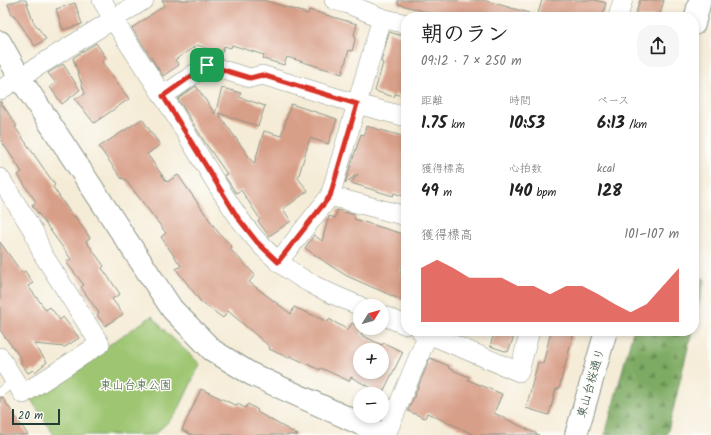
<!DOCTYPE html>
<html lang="ja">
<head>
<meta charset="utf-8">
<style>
	body { margin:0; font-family:Kalam,"Klee One",sans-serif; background:#f6f6f6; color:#222; height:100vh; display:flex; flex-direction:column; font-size:15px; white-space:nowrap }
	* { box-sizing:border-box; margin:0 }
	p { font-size:13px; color:#767676 }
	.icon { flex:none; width:22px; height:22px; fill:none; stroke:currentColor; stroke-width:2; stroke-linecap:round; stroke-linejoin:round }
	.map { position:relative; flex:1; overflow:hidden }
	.drawer { position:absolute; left:401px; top:12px; width:298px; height:324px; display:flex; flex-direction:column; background:#fff; border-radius:16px; box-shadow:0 2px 6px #0003 }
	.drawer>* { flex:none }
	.needle { width:26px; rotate:53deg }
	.buttons { position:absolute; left:353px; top:299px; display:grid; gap:8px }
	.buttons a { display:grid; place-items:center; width:36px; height:36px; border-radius:50%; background:#fff; box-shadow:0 2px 6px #0003; font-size:20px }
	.scale { position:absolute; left:12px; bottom:10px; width:48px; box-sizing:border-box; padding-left:4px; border:2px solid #1f3d34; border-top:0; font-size:11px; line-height:14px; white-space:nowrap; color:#1f3d34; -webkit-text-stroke:3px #fdfcf7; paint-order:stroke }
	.pin { position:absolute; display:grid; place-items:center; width:34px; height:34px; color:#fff; margin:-17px; border-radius:8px; box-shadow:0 2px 6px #0006 }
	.round { display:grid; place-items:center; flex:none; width:42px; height:42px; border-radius:16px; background:#f6f6f6 }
	.overview { display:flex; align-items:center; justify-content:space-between; height:68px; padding:0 20px }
	h1 { font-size:22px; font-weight:600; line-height:30px }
	.metrics { display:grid; grid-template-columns:repeat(3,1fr); gap:6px; height:68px; padding:4px 20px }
	.metrics div { display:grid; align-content:center }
	.metrics b { font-size:17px; font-weight:600 }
	.metrics small { font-size:11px; font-weight:400 }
	.metrics p { font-size:11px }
	.chart { height:112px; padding:8px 20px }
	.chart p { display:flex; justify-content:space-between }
	.chart svg { width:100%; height:72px; margin-top:4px; fill:#d93025; opacity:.7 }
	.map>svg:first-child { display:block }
	.green { fill:#9ec672; stroke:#5e8253 }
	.forest { fill:url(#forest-firs); stroke:#4e744c }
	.building { fill:#d89f88; fill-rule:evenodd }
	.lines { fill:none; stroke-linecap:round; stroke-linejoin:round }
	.lane-casing { stroke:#8a9486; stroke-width:10 }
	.street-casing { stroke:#8a9486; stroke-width:20 }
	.secondary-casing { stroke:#8a9486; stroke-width:24 }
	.lane { stroke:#fff; stroke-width:9 }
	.street { stroke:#fff; stroke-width:19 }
	.secondary { stroke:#fff; stroke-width:22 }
	.route-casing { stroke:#fff; stroke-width:8 }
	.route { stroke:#d93025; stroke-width:5 }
	.labels { text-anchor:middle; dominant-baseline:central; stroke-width:3; stroke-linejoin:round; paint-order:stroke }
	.street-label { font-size:12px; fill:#1f3d34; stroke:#fdfcf7 }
	.park-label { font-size:12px; fill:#3f5f44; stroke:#fdfcf7 }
</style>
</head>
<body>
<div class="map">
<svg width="711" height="435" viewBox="0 0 711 435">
	<defs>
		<pattern id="forest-firs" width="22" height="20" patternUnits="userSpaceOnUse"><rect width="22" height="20" fill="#7eab64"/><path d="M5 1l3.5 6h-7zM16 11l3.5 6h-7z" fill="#678c53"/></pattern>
	</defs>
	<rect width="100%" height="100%" fill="#fdfcf7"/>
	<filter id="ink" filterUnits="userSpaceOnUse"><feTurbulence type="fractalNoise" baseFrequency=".025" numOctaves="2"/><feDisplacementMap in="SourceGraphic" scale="8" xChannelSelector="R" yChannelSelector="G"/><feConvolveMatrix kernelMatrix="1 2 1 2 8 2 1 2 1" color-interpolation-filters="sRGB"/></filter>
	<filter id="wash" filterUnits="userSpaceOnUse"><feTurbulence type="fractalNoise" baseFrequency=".012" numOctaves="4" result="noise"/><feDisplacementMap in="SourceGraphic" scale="16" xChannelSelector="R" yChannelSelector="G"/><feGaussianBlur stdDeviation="0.9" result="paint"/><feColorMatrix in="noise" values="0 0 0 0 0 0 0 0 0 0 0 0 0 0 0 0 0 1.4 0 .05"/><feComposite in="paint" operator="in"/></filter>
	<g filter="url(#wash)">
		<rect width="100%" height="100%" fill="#f5ecd7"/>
		<path class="green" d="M152 316 167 333 200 364 177 413 154 435H54L30 398Z"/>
		<path class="forest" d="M694 276 705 279 694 323Z
			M633 331H692L667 435H605Z"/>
		<g id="blocks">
			<path class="building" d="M19 0H26L33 21 46 39 35 46 14 15H12L8 4Z
				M162 0H263L308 14 309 10 357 24 354 35 356 36 352 51 349 50 342 74 287 57 284 65 263 59 264 55 232 45 231 48 224 46 222 53 197 45 175 60 179 65 163 76 132 28 165 5Z
				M398 0H483L529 13 528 17H444L398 4Z
				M542 0H595L606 3 602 17H537Z
				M640 0H664L659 17H635Z
				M75 3 82 24 63 30 56 9Z
				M389 32 406 37V97L395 94 394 97 375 91 383 63 381 62Z
				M96 43 106 58 102 62 129 99 94 123 75 99 85 94 73 58Z
				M63 64 80 90 62 104 50 87 56 83 48 73Z
				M196 86 215 114 222 88 241 93 239 97 265 106 258 126 218 113 254 164 264 131 281 136 291 104 337 119 328 144 310 138 298 178 308 191 283 209 291 221 269 236 258 221 260 219 241 190 236 193 224 175 227 174 206 144 178 99Z
				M0 101 17 126 15 127 55 185 53 187 73 217 75 216 90 238 86 241 104 266 102 268 120 294 112 299 123 314 105 326 97 315 99 313 81 287 84 285 66 262 71 259 32 205 36 202 18 175 22 172 0 139Z
				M142 119 160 145 147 154 167 182 178 175 218 232 232 247 230 249 255 275 249 282 291 314 294 307 328 322 329 319 348 330 352 323 360 327V328L364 329 361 335 382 345 384 343 403 352 382 394 351 377 349 381 321 368 320 370 290 356 289 358 269 349 270 347 228 311 223 318 201 302 176 269 181 266 161 237 166 233 124 178 122 179 99 147ZM360 350H382V372H360Z
				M366 126 406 137V197L394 193 393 196 351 183 358 174 345 183 361 134 364 135Z
				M337 210 355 215 354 219 406 235V254L400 273 406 275V302L347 276 331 266 305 248 314 235 322 241 329 216 335 218Z
				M0 242 22 273 25 271 33 283 28 286 46 310 50 307 60 320 63 317 79 338 65 347 34 344 47 362 35 372 33 370 28 373 20 362 22 360 0 330Z
				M495 331H516L508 352 490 346Z
				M551 331H574L559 389H556L549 415 526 408 538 362 543 364Z
				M430 358 449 366 448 368 469 377 468 380 502 394 494 413 539 435H475L427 413 425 418 408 411Z
				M201 389 237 406 238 404 245 408 248 404 258 410 257 412 298 435H192L182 430Z
				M2 397 28 435H0V398Z"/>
		</g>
	</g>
	<g filter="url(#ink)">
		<use href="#blocks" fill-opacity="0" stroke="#8a9486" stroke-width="1"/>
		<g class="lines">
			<g class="lane-casing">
				<path id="lane" d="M0 392 15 381"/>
			</g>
			<g class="street-casing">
				<path id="street" d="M102 0C123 38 149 73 172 110 186 133 199 155 213 178 232 208 250 238 278 261 302 282 331 294 360 306
					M334 0 348 4 382 18 406 24
					M618 17 623 0
					M0 90 144 0
					M163 96 207 65 250 78 262 75 357 104 406 117
					M0 178 34 232 42 253 100 344 23 394 0 357
					M330 196 406 216
					M278 262 330 196 382 18
					M382 315 406 325
					M421 331 519 372 530 331
					M386 435 428 334"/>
			</g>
			<g class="secondary-casing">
				<path id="secondary" d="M694 24 700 0
					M0 42 20 78 172 309 212 350 251 374 385 435
					M576 435 606 331"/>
			</g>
			<use href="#lane" class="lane"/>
			<use href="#street" class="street"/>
			<use href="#secondary" class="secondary"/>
		</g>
	</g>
	<g class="lines" filter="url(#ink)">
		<g class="route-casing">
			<path id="route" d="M207 65 250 78 262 75 357 104 330 196 278 262 257 242 238 218 163 96Z"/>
		</g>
		<use href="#route" class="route"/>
	</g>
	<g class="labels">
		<g class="street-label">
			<text transform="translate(591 383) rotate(-74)">東山台桜通り</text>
		</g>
		<g class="park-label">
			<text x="136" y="385">東山台東公園</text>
		</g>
	</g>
</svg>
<div class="buttons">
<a><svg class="needle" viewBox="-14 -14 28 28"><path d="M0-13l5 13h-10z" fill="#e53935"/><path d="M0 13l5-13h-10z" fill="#767676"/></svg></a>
<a>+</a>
<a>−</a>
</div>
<div class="scale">20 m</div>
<div class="pin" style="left:207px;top:65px;background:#1e9e55"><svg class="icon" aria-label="arrive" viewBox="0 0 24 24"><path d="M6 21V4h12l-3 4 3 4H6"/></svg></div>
<section class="drawer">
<div class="overview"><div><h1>朝のラン</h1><p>09:12 · 7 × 250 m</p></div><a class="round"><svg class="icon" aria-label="share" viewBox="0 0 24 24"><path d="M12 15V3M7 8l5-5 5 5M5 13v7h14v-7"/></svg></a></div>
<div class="metrics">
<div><p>距離</p><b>1.75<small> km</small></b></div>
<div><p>時間</p><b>10:53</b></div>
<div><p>ペース</p><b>6:13<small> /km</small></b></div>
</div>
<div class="metrics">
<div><p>獲得標高</p><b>49<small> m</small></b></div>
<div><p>心拍数</p><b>140<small> bpm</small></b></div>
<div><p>kcal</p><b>128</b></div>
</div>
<div class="chart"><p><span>獲得標高</span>101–107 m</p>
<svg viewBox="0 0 160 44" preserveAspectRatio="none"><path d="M0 44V11L10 6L20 11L30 17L40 17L50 17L60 22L70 22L80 27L90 22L100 22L110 27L120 33L130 38L140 33L150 22L160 11V44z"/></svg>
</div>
</section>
</div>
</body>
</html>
